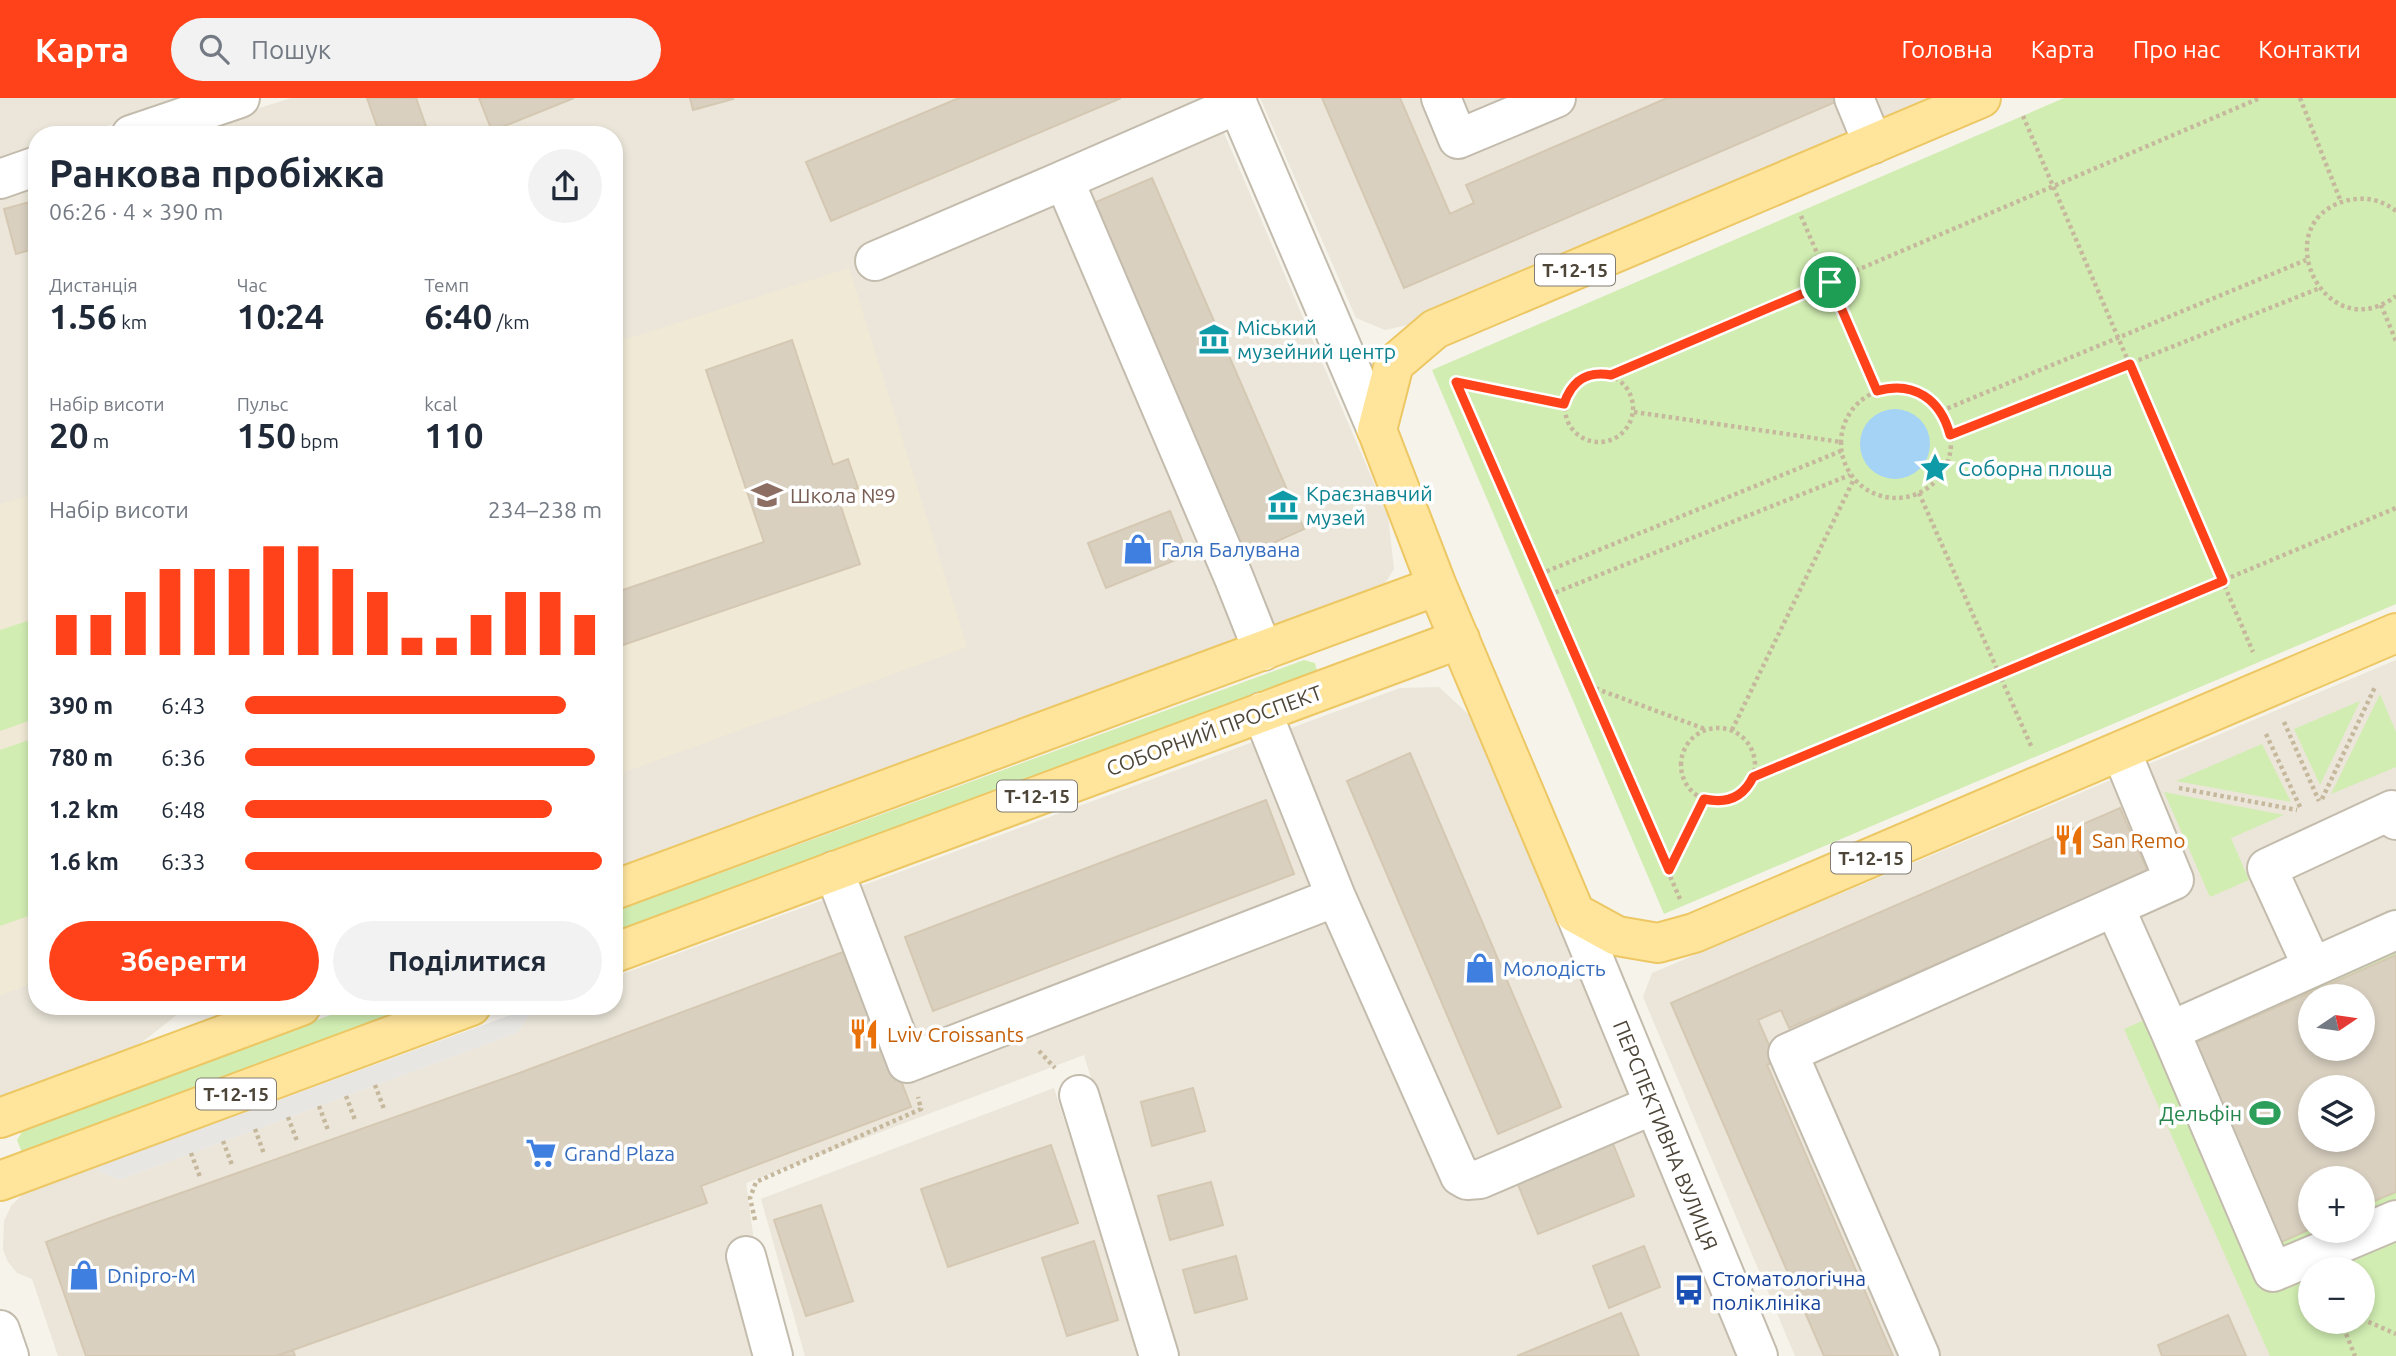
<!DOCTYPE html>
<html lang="uk">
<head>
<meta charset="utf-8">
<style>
	body { margin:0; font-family:Ubuntu,sans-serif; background:#f2f2f3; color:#1f2937; height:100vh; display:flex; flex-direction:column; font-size:26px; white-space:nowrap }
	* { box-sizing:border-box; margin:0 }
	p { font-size:23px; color:#747a83 }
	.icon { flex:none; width:38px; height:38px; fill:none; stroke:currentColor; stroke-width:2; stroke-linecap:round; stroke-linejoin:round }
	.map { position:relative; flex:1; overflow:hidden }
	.sheet { position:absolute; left:28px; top:28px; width:595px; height:889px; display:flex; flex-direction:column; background:#fff; border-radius:28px; box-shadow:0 4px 10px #0003 }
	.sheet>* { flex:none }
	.needle { width:46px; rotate:77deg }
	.buttons { position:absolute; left:2298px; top:886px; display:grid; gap:14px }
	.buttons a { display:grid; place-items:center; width:77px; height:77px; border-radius:50%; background:#fff; box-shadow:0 4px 10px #0003; font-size:35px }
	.pin { position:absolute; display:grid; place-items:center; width:60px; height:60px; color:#fff; margin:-30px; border:4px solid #fff; border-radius:50%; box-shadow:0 2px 7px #0007 }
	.round { display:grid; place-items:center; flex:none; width:74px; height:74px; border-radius:37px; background:#f2f2f3 }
	.summary { display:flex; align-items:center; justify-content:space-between; height:119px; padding:0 21px }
	h1 { font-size:38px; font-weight:700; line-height:52px }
	.metrics { display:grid; grid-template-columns:repeat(3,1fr); gap:10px; height:119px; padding:7px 21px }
	.metrics div { display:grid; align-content:center }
	.metrics b { font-size:35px; font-weight:700 }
	.metrics small { font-size:19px; font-weight:400 }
	.metrics p { font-size:19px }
	.chart { height:196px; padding:14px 21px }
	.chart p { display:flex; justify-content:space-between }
	.chart svg { width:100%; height:126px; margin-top:7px; stroke:#ff421a; stroke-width:6 }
	.cta { display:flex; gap:14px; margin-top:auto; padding:14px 21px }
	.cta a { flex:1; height:80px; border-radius:42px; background:#ff421a; color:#fff; font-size:28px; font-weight:700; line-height:80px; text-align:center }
	.cta a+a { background:#f2f2f3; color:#1f2937 }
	ul { padding:0 21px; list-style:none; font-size:23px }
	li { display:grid; grid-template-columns:112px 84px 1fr; align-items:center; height:52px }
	li i { height:18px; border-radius:9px; background:#ff421a }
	header { display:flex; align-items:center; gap:42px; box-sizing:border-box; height:98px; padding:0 35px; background:#ff421a; color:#fff }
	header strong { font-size:33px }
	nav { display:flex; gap:38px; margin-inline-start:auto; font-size:24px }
	.search { width:490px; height:63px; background:#f2f2f3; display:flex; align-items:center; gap:18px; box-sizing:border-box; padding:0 24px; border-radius:38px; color:#747a83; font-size:26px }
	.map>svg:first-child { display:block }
	.residential { fill:#ebe6d9; fill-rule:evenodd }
	.education { fill:#f0e9d5 }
	.green { fill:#d1edb2; fill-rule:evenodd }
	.parking { fill:#e8e6e3 }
	.water { fill:#a5d3f6 }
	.building { fill:#d9d0c0; stroke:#d5c8b2; stroke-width:2; fill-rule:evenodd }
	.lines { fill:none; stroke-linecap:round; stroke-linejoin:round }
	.minor-casing { stroke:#c3bcad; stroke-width:42 }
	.major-casing { stroke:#ecc763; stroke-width:42 }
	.path { stroke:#c6b89d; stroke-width:4.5; stroke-dasharray:3.5 3.5; stroke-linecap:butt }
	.minor { stroke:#fff; stroke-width:38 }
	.major { stroke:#ffe59c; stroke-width:38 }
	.route-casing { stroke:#fff; stroke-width:14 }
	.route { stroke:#ff421a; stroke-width:9 }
	.labels { text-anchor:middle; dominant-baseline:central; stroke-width:7; stroke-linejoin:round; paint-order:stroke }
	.shield { fill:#fff; stroke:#827d74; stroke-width:2 }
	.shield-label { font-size:19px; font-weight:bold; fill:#4c4538 }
	.culture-label { font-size:21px; fill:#0d838f; stroke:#fff; text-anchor:start }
	.education-label { font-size:21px; fill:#785e54; stroke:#fff; text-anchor:start }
	.shop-label { font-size:21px; fill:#366cbe; stroke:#fff; text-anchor:start }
	.street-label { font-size:21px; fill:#4c4538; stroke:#fff }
	.food-label { font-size:21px; fill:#c56008; stroke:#fff; text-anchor:start }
	.leisure-label { font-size:21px; fill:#27864d; stroke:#fff; text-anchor:end }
	.transit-label { font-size:21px; fill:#164399; stroke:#fff; text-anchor:start }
</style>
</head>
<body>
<header>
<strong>Карта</strong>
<div class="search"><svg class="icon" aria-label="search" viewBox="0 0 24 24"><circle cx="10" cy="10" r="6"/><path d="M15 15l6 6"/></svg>Пошук</div>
<nav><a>Головна</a><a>Карта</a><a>Про нас</a><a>Контакти</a></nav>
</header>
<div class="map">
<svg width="2396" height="1258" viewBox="0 0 2396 1258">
	<rect width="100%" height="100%" fill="#f6f3eb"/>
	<path class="residential" d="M0 0H186L82 37H37V53L0 66Z
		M291 0H1209L1388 418 1394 471 1381 492 614 776V37H175Z
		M1260 0H1937L1408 227 1385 232 1356 220Z
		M37 81V908H195L182 913 128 955 0 1000V93Z
		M2396 562V1258H1795L1643 899 1652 875ZM2310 898H2362V950H2310ZM2310 989H2362V1041H2310ZM2310 1080H2362V1132H2310ZM2310 1171H2362V1223H2310Z
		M1439 589 1469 617 1739 1258H1175L1084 957 746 1085 754 1143 755 1258H58L32 1181 17 1175 8 1164 3 1152 4 1123 11 1108 22 1097 93 1070 119 1082 517 935 535 908H614V879L1400 590Z
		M1054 990 1140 1258H805L761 1101Z"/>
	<path class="education" d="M849 170 967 549 614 678V245Z
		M37 396V884L0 897V406Z"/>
	<path class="green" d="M2064 0H2396V506L1664 816 1432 272Z
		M37 520V620L0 633V532Z
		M1304 562 1315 565 1317 573 1313 580 614 841V814Z
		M2380 596 2396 634V669L2331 696Z
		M2360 603 2320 687 2294 631Z
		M37 639V815L0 828V652Z
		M2262 646 2291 704 2176 683Z
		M2164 694 2284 717 2231 740 2249 782 2210 799Z
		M2396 810V1258H2270L2124 931ZM2310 898H2362V950H2310ZM2310 989H2362V1041H2310ZM2310 1080H2362V1132H2310ZM2310 1171H2362V1223H2310Z
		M355 908H436L22 1055 17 1042 25 1029Z"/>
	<path class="parking" d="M535 908 517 935 119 1082 93 1070Z"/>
	<path class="water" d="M1860 346a35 35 0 1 1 70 0a35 35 0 1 1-70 0Z"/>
	<path class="building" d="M367 0H416L429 37H380Z
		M479 0H574L492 33Z
		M690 0H732L733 1 693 12Z
		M959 0H1121L831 123 806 64Z
		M1322 0H1400L1450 116 1474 105 1466 87 1667 0H1839L1840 2 1404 190Z
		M1152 80 1304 431 1242 459 1089 107Z
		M37 102V150L16 156 4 111Z
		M792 242 833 367 848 361 858 390 837 397 860 466 614 550V495L764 444 706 272Z
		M1170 413 1188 457 1106 490 1088 445Z
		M1410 655 1561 1009 1498 1036 1347 683Z
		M1266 702 1294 776 933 913 905 839Z
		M2120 710 2148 774 1789 930 1781 912 1758 922 1776 963 1767 967 1893 1258H1824L1671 905Z
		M851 851 911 1009 701 1088 707 1105 276 1258H86L46 1144 99 1124 522 974Z
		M2396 857V1094L2362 1108V1080H2310V1131L2277 1146 2190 947ZM2310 898H2362V950H2310ZM2310 989H2362V1041H2310Z
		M1193 990 1205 1033 1152 1048 1141 1004Z
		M1611 1041 1634 1098 1538 1136 1515 1079Z
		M1051 1047 1078 1125 948 1169 921 1091Z
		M1211 1084 1223 1127 1170 1142 1158 1098Z
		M821 1107 853 1203 806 1218 774 1122Z
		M1094 1143 1118 1222 1067 1238 1042 1160Z
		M1644 1148 1660 1189 1609 1210 1593 1168Z
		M1236 1158 1247 1201 1195 1215 1183 1172Z
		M1621 1215 1639 1258H1517Z
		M2228 1217 2246 1258H2162L2158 1247Z
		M293 1252 295 1258H276Z"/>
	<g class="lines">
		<g class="minor-casing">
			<path id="minor" d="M1235 0 1377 332
				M1441 0 1458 41 1556 0
				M1854 0 1873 46
				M1238 6 1064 82 1234 480 1263 553
				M131 37 240 0
				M0 81 37 68
				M875 163 1064 82
				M834 773 907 965 1336 799 1262 614
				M1336 799 1460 1078 1467 1082 1480 1081 1653 1007
				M2115 810 2170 933
				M1575 815 1758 1258
				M2396 832 2170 933 2273 1174 2396 1122
				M2312 868 2267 770 2392 712 2396 722
				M1079 997 1159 1258
				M746 1158 773 1258
				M0 1232 9 1258
				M1920 1258 1788 955 2174 782 2121 653"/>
		</g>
		<g class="major-casing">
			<path id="major" d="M1981 0 1435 231 1394 266 1377 332 1437 488 1575 815 1617 838 1658 845 1694 835 2396 535
				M614 792 1437 488
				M614 855 1460 541
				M0 1020 301 908
				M0 1083 471 908"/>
		</g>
		<path class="path" d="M2300 0 2341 104
			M2023 18 2253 554
			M2396 113C2381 101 2363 98 2345 103 2265 126 2325 252 2396 198
			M1801 118 1877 294
			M2381 207 2396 243
			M1565 310a34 34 0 1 1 68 0a34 34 0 1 1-68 0Z
			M1611 277 2260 0
			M1456 284 1680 801
			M1457 284 1564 306
			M1841 345a55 55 0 1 1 110 0a55 55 0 1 1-110 0Z
			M1941 313 2306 162
			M1634 314 1841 344
			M1950 337 2320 190
			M1919 395 2032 650
			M1540 476 1841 353
			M1549 497 1850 377
			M1589 588 1705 631
			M2284 624 2319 703
			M1681 667a37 37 0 1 1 74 0a37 37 0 1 1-74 0Z
			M1732 632 1854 381
			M2266 636 2301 711
			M1753 679 2396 410
			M2179 690 2297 712
			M2322 701 2375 589
			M1669 771 1704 701
			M1039 953 1055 970
			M375 987 384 1011
			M346 998 355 1022
			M319 1008 328 1032
			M288 1019 297 1043
			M255 1031 264 1056
			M223 1043 232 1067
			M191 1055 200 1079
			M755 1122 750 1100 756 1084 921 1011 918 999
			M2362 1221 2396 1236
			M2341 1223 2355 1258"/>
		<use href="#minor" class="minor"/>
		<use href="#major" class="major"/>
	</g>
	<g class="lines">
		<g class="route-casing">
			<path id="route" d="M1830 184 1877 293C1914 282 1941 302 1950 337L2130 266 2223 483 1753 679C1743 700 1726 706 1704 701L1669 772 1456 284 1564 306C1572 282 1587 273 1611 277Z"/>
		</g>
		<use href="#route" class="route"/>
	</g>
	<defs>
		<g id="museum-bare" transform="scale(2.415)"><path d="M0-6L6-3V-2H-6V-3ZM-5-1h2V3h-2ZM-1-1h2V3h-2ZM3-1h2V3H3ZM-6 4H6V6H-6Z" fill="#0f9aa8" stroke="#fff" stroke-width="2.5" paint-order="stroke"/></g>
		<g id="sight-bare" transform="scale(2.415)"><path d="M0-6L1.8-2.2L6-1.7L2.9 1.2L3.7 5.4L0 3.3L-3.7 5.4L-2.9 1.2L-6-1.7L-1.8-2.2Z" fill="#0f9aa8" stroke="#fff" stroke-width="2.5" paint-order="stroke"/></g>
		<g id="school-bare" transform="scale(2.415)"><path d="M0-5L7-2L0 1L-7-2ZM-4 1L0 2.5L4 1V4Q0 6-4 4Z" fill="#8d6e63" stroke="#fff" stroke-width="2.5" paint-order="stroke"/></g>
		<g id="shop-bare" transform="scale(2.415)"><path d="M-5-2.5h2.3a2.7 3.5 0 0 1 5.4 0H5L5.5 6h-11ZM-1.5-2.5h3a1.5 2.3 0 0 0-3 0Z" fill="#3f7fe0" stroke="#fff" stroke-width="2.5" paint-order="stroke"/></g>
		<g id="restaurant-bare" transform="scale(2.415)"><path d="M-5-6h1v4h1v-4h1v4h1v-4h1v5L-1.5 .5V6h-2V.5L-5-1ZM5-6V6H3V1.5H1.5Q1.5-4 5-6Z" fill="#e8710a" stroke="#fff" stroke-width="2.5" paint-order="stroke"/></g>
		<g id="stadium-bare" transform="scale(2.415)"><path d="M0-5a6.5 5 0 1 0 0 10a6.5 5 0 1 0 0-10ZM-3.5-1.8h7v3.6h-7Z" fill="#2e9e5b" stroke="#fff" stroke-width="2.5" paint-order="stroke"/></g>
		<g id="supermarket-bare" transform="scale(2.415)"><path d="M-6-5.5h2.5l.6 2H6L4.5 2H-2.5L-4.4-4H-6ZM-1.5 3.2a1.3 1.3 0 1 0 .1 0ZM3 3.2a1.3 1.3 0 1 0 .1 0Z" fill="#3f7fe0" stroke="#fff" stroke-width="2.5" paint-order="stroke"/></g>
		<g id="bus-bare" transform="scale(2.415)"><path d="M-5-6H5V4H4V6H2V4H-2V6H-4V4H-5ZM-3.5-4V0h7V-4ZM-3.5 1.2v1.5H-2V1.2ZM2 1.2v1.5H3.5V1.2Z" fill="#1a4fb4" stroke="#fff" stroke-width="2.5" paint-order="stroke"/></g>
	</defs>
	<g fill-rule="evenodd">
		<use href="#museum-bare" x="1214" y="241"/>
		<use href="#sight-bare" x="1935" y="370"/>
		<use href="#school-bare" x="767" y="397"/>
		<use href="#museum-bare" x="1283" y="407"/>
		<use href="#shop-bare" x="1138" y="451"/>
		<use href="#restaurant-bare" x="2069" y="742"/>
		<use href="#shop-bare" x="1480" y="870"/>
		<use href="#restaurant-bare" x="864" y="936"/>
		<use href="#stadium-bare" x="2265" y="1015"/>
		<use href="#supermarket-bare" x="541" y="1055"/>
		<use href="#shop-bare" x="84" y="1177"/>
		<use href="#bus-bare" x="1689" y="1192"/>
	</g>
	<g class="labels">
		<g class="shield">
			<rect x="1535" y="156.5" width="80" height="31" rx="5"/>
			<rect x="997" y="682.5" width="80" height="31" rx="5"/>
			<rect x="1831" y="744.5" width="80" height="31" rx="5"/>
			<rect x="196" y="980.5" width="80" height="31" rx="5"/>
		</g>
		<g class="shield-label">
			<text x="1575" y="172">Т-12-15</text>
			<text x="1037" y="698">Т-12-15</text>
			<text x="1871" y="760">Т-12-15</text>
			<text x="236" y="996">Т-12-15</text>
		</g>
		<g class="culture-label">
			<text x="1237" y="229">Міський<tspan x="1237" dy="24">музейний центр</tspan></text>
			<text x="1958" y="370">Соборна площа</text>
			<text x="1306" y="395">Краєзнавчий<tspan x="1306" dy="24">музей</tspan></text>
		</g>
		<g class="education-label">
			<text x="790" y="397">Школа №9</text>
		</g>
		<g class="shop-label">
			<text x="1161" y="451">Галя Балувана</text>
			<text x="1503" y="870">Молодість</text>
			<text x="564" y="1055">Grand Plaza</text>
			<text x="107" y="1177">Dnipro-M</text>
		</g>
		<g class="street-label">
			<text transform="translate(1214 632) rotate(-20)">СОБОРНИЙ ПРОСПЕКТ</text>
			<text transform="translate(1666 1037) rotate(68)">ПЕРСПЕКТИВНА ВУЛИЦЯ</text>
		</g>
		<g class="food-label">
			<text x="2092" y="742">San Remo</text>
			<text x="887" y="936">Lviv Croissants</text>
		</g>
		<g class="leisure-label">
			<text x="2242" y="1015">Дельфін</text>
		</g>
		<g class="transit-label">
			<text x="1712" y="1180">Стоматологічна<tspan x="1712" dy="24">поліклініка</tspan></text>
		</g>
	</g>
</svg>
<div class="buttons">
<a><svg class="needle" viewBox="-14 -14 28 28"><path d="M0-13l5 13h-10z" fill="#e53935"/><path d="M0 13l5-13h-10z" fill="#747a83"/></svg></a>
<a><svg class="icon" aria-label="layers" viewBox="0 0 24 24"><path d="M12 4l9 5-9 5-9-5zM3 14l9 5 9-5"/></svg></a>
<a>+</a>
<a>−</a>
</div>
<div class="pin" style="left:1830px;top:184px;background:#1e9e55"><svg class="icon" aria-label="arrive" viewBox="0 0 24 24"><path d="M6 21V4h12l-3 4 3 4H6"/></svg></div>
<section class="sheet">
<div class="summary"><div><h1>Ранкова пробіжка</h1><p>06:26 · 4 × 390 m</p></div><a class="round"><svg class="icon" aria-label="share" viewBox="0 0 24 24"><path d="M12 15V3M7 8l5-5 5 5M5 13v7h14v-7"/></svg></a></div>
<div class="metrics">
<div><p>Дистанція</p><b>1.56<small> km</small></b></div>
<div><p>Час</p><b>10:24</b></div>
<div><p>Темп</p><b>6:40<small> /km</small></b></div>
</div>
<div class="metrics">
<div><p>Набір висоти</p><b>20<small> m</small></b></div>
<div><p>Пульс</p><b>150<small> bpm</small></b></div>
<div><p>kcal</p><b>110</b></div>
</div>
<div class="chart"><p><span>Набір висоти</span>234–238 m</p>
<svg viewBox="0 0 160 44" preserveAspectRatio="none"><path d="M5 44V30M15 44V30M25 44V22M35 44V14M45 44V14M55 44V14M65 44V6M75 44V6M85 44V14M95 44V22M105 44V38M115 44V38M125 44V30M135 44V22M145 44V22M155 44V30"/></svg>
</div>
<ul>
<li><b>390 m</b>6:43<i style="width:90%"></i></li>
<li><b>780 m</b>6:36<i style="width:98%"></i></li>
<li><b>1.2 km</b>6:48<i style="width:86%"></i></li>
<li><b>1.6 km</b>6:33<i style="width:100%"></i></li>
</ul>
<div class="cta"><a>Зберегти</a><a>Поділитися</a></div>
</section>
</div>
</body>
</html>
